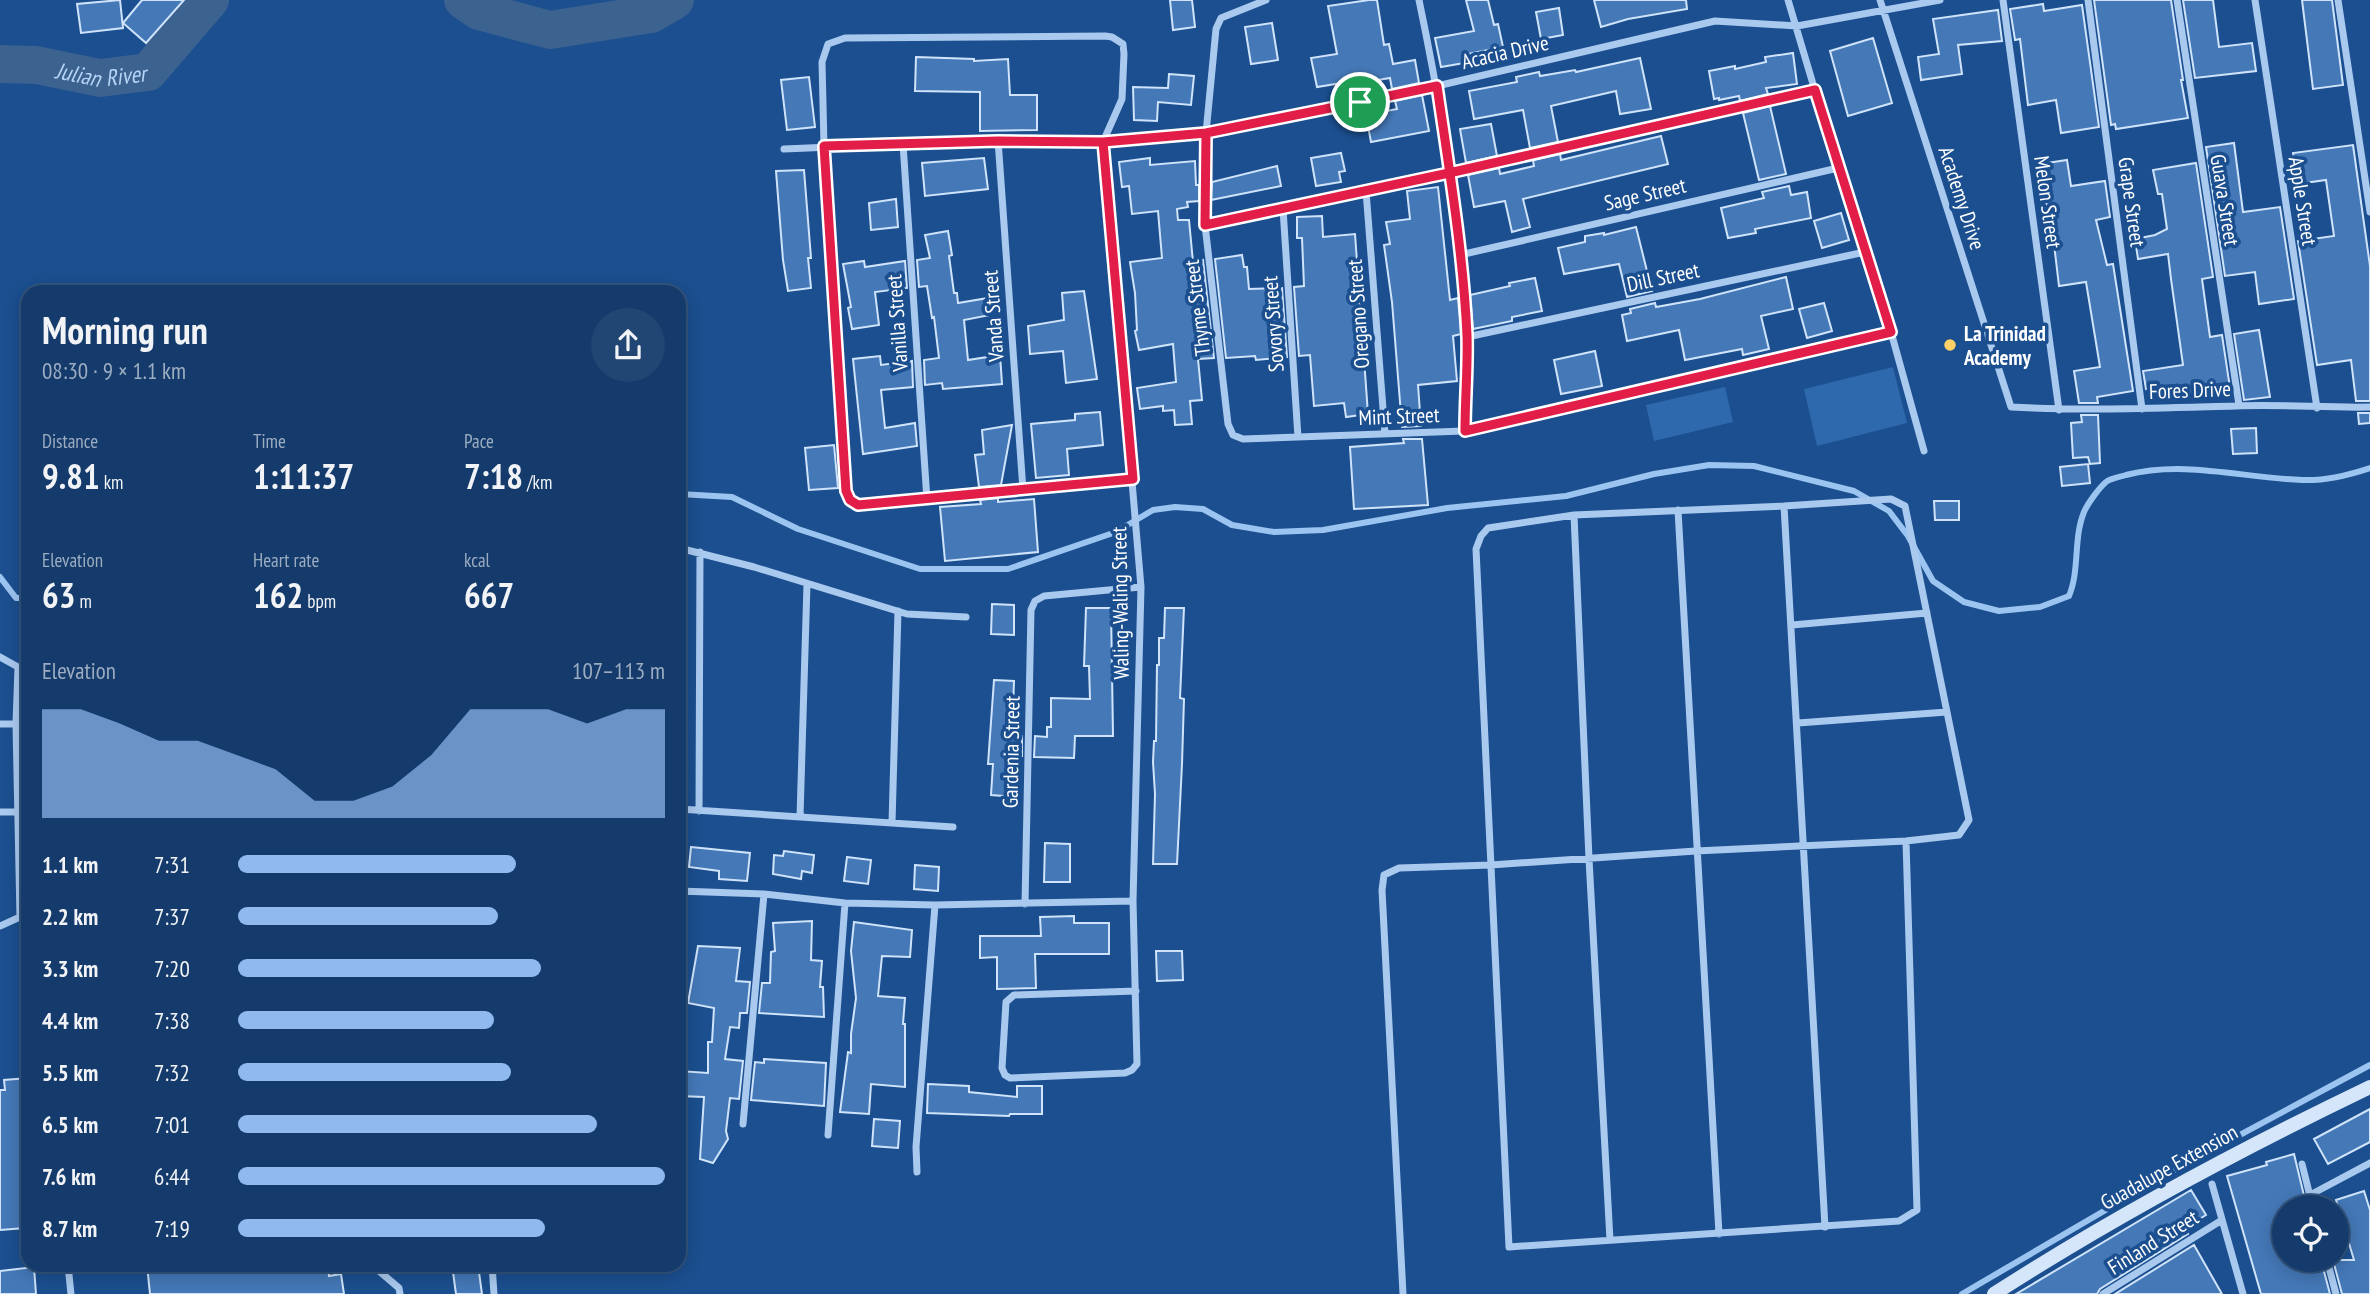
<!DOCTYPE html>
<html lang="en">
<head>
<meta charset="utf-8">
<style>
	body { margin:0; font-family:"PT Sans Narrow",sans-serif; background:#214673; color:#f1f3f6; height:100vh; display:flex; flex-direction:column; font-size:26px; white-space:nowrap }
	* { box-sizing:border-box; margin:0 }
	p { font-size:23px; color:#9dadc1 }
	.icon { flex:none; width:38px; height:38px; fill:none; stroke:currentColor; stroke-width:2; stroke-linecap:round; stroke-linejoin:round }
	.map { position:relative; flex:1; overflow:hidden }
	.sheet { position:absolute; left:21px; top:285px; width:665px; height:987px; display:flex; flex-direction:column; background:#143b6b; border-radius:21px; box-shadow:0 4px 18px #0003,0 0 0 2px #33557e }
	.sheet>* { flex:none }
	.controls { position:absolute; left:2272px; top:1195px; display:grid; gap:14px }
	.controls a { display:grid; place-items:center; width:77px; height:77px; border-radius:50%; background:#143b6b; box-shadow:0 4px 18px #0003,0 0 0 2px #33557e; font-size:35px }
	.pin { position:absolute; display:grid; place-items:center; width:60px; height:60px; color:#fff; margin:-30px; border:4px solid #fff; border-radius:50%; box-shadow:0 2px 7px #0007 }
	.round { display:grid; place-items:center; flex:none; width:74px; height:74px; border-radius:37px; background:#214673 }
	.head { display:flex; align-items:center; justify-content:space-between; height:119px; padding:0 21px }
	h1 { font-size:38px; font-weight:600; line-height:52px }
	.metrics { display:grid; grid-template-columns:repeat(3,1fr); gap:10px; height:119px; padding:7px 21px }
	.metrics div { display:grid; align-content:center }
	.metrics b { font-size:35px; font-weight:600 }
	.metrics small { font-size:19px; font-weight:400 }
	.metrics p { font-size:19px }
	.chart { height:196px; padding:14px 21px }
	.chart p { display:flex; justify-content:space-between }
	.chart svg { width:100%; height:126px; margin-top:7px; fill:#90b9f0; opacity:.7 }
	ul { padding:0 21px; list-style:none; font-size:23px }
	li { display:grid; grid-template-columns:112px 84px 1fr; align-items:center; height:52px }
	li i { height:18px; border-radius:9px; background:#90b9f0 }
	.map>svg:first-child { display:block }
	.park { fill:#2e69ad }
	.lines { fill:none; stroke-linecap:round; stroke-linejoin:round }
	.stream { stroke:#9cc4f0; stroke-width:6 }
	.river { stroke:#3c6290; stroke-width:38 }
	.building { fill:#4478b7; stroke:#cfe3fa; stroke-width:2 }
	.street { stroke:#a9c9ee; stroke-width:7 }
	.secondary { stroke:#d6e6fa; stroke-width:14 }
	.route-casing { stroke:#fff; stroke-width:14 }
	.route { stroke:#e11d48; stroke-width:9 }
	.poi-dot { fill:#ffd166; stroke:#1b4f8f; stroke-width:2.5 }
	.labels { text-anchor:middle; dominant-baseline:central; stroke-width:7; stroke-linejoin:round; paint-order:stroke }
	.street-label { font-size:21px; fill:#fff; stroke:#1b4f8f }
	.poi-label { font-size:21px; font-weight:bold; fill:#fff; stroke:#1b4f8f; text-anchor:start }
	.water-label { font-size:23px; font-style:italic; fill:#b5d3f5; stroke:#1b4f8f }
</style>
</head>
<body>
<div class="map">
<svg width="2370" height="1294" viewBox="0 0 2370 1294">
	<rect width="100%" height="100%" fill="#1b4f8f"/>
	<path class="park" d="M1893 367 1907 423 1817 446 1804 389Z
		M1725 387 1733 422 1654 441 1646 405Z"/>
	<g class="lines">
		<path class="stream" d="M679 494 732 497 798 529 920 569H1008L1116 532 1153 510 1175 507 1203 509 1232 525 1274 532 1323 530 1447 508 1566 496 1654 474 1709 465 1754 466 1854 491 1889 511 1908 536 1933 581 1964 602 1999 611 2040 607 2069 596C2080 570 2073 539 2084 512 2088 503 2099 488 2106 482 2111 478 2120 477 2126 475 2185 460 2243 478 2302 480 2324 481 2349 475 2370 468
			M0 577 16 598H28
			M1962 1294 2169 1173 2370 1065"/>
		<g class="river">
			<path d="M463 0 479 11 550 30 651 14 675 0"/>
			<path id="s1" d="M0 64 36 65 100 78 148 72 210 0"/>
		</g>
	</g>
	<path class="building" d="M120 0 123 28 81 33 77 4Z
		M142 0H184L146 43 123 23Z
		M1170 0H1192L1195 27 1173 30Z
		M1369 0H1377L1384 45 1389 44 1393 64 1415 60 1419 83 1392 89 1390 78 1372 81V78L1317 87 1311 58 1337 54 1328 6Z
		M1466 0H1488L1494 25 1498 24 1503 47 1468 54 1470 62 1441 67 1435 38 1474 31Z
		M1594 0H1686L1687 9 1628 19 1601 27Z
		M2094 0H2171L2183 80H2181L2188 118 2116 129 2115 124 2111 125Z
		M2183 0H2213L2219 47 2252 43 2256 71 2195 78Z
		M2302 0H2332L2343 85 2313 89Z
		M2043 4 2044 11 2082 5 2099 127 2061 133 2056 100 2028 105 2020 39 2015 40 2010 9Z
		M1559 8 1563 35 1541 39 1536 12Z
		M1998 10 2002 41 1958 45 1962 74 1921 80 1918 57 1939 54 1933 19Z
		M1272 23 1278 60 1251 64 1245 27Z
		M1873 38 1892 103 1848 116 1830 51Z
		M1793 53 1797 84 1766 88 1768 94 1740 101 1739 96 1719 100V98L1714 99 1709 71 1735 66V69L1766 62 1765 57Z
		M916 57 974 59V61L1008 59 1010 95H1037V130L980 131V92L915 91Z
		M1640 58 1651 109 1620 114 1616 91 1551 106 1558 142 1530 148 1523 110 1474 119 1469 91 1517 82 1516 77 1539 72 1540 76 1575 70 1576 72Z
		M1169 74 1194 76 1191 105 1158 102 1157 121 1134 120 1133 87 1168 88Z
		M809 77 815 127 787 130 781 80Z
		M1422 95 1429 131 1371 142 1366 115 1397 109 1395 101Z
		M1770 106 1786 174 1759 180 1743 113Z
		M1491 124 1497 156 1466 163 1460 129Z
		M1661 136 1668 164 1523 199 1530 227 1512 232 1505 201 1474 207 1468 175 1499 168 1500 174 1534 166 1533 160 1560 154 1561 160Z
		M2234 143 2243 212 2280 207 2294 299 2259 304 2255 272 2225 276 2206 147Z
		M2353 145 2370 266V401H2356L2351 360 2317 365 2298 241 2334 236 2326 180 2297 184 2293 153Z
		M1341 153 1345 171 1339 172 1341 182 1316 186 1311 158Z
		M984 158 988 189 925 196 922 163Z
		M1150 158V165L1195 161 1196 185H1199V201L1187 202 1188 207 1177 209 1178 220H1189L1193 262 1203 260 1214 358 1198 359 1202 400 1190 401 1192 424 1175 425 1174 410 1163 411V406L1140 409 1137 388 1176 382 1173 344 1139 350 1135 331 1137 330 1135 293 1130 262 1162 258 1158 211 1132 214 1129 186 1122 187 1119 162Z
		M2067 160 2071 186 2105 181 2110 217 2096 220 2107 265 2113 264 2133 391 2097 397 2098 403H2079L2074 371 2100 367 2086 282 2059 286 2054 244 2049 245 2045 220H2049L2040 164Z
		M2196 163 2213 277 2202 279 2210 337 2222 335 2230 388 2158 397 2156 387 2146 389 2143 371 2183 365 2171 279 2168 254 2138 259 2135 239 2155 235 2167 229 2162 194H2158L2153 170Z
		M1277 166 1281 186 1211 200 1212 182Z
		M804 170 811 258H808L811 288 788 291 783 260 776 171Z
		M1789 186 1791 195 1807 192 1811 218 1755 229 1756 233 1728 238 1721 208 1764 198 1762 192Z
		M1438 187 1450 300 1458 298 1461 334 1453 336 1457 381 1418 385 1421 426 1402 427 1392 302 1384 245 1390 244 1386 222 1410 219 1407 191Z
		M896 199 898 227 871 230 869 203Z
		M1841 213 1849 240 1822 248 1814 221Z
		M1322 216 1323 237 1355 234 1368 414 1346 417 1344 403 1314 406 1310 355 1299 356 1294 287 1304 286 1302 238H1297V217Z
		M1636 227 1652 291 1627 297 1619 264 1564 274 1558 248 1585 242V236L1604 233V235Z
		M948 231 952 255 949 256 954 293H957L958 303 988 298 990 315 964 320 968 360 1000 355 1002 384 943 389 942 383 925 385 924 360 939 358 934 317 932 318 927 286 919 287 917 260 930 258 925 235Z
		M1242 255 1244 267H1247L1249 289 1282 288 1287 357 1256 360 1255 356 1226 358 1215 259Z
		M864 261 865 267 905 261 907 288 875 292 879 325 852 329 848 308 851 307 843 264Z
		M1786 277 1793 309 1761 316 1769 349 1743 355 1742 349 1685 360 1679 330 1627 341 1622 315 1631 313 1630 309 1655 303 1656 307 1700 299Z
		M1535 278 1542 311 1512 317V321L1473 329 1470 295 1510 286 1509 283Z
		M1084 291 1097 379 1066 383 1063 351 1030 354 1028 326 1064 320 1062 293Z
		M1824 303 1832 331 1807 338 1799 309Z
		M2259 330 2270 397 2244 400 2234 334Z
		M1595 351 1602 386 1561 394 1554 360Z
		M880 356 881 365 912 361 913 387 881 390 885 428 915 423 917 446 863 454 853 359Z
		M1100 412 1103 445 1067 449 1069 475 1036 478 1031 424 1075 420V414Z
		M2358 413H2370V423L2359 424Z
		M2081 415H2098L2100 463 2090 464 2088 457 2073 458 2071 423 2082 422Z
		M1012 425 1001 485 979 487 975 455 984 454 982 430Z
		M2256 428 2257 453 2233 454 2231 429Z
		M1403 439H1422L1428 505 1354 509 1350 447 1404 443Z
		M834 445 838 488 809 490 805 448Z
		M2088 464 2090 483 2062 486 2060 467Z
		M998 498V502L1034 499 1038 552 945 561 940 507 981 504 980 500Z
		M1934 501H1959V520H1935Z
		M992 604 1014 605V635L991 634Z
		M1086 608H1111L1113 736H1075L1074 758 1034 757 1035 736 1047 737V727H1051V698L1090 699 1089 666H1084Z
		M1165 608H1184L1180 698 1184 699 1182 764 1177 864H1153L1155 794 1153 762 1154 741H1156L1157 665H1159V638H1164Z
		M994 680 1014 681 1013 708 1016 709 1014 735 1022 736V756H1018L1016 797 991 795 993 764H988Z
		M1045 843 1070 844V882H1044Z
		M691 847 750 853 747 881 719 879V871L689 867Z
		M784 851 814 855 812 873 802 871 801 879 773 874 774 855 783 856Z
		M847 857 871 860 868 884 844 881Z
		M915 865 939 867 938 891 914 889Z
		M1074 916V923H1109V954H1035L1036 988 997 989V957L980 958V936H1041L1040 917Z
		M812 921 811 960 822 961 820 987H823L824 1017 759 1013 762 983H770L771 952 775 951 773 923Z
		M854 922 912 930 910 957 882 956 878 996 905 998 903 1024H905V1087L871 1084 869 1114 840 1112 848 1052 851 1053V1034L856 998 851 951Z
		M698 946 740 948 736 981 750 982 747 1013H740L739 1028 730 1027 725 1059 743 1061 739 1099 730 1098 726 1131 728 1139 713 1163 700 1159 704 1097 679 1096V1071L708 1073V1042H712L714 1008 688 1003Z
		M1156 951H1182L1183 980 1157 981Z
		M764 1059 826 1063 824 1106 751 1100 755 1062 764 1063Z
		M28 1078V1187L21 1188 25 1228 0 1230V1090H5L4 1080Z
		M928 1084 969 1086V1092L1017 1097V1086H1042V1114H1010L1009 1116 927 1113Z
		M2370 1109V1142L2328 1164 2314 1139Z
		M874 1119 900 1121 898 1148 872 1146Z
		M2294 1154 2307 1208H2284V1260H2321L2330 1294H2261L2227 1176 2267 1165 2266 1162Z
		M2191 1190 2206 1215 2185 1228 2188 1234 2100 1289 2097 1294H2016Z
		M2364 1191 2370 1210V1294H2342L2333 1260H2354L2336 1200Z
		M2194 1245 2222 1294H2115Z
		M147 1265H328L329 1276 341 1274 344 1294H150Z
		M452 1265H478L482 1294H456Z
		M34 1267 36 1294H0V1271Z"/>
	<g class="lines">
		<path class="street" d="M1266 0 1221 18 1216 29 1206 133 1205 225 1228 424 1233 435 1243 439 1464 431 1891 332
			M1419 0C1442 110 1460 222 1467 334 1469 366 1465 399 1464 431
			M1788 0 1838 168 1891 332 1924 451
			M1880 0 2011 407C2086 411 2161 408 2236 406 2281 404 2325 408 2370 407
			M2003 0 2059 410
			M2088 0 2142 409
			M2177 0 2239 405
			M2255 0 2317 408
			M2338 0 2370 212
			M998 140 1023 490
			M903 144 927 500
			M784 149 998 140 1103 142 1206 133 1437 86 1715 21 1797 26 1940 0
			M1366 191 1385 434
			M1283 209 1298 437
			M1205 225 1449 173 1815 90
			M1460 255 1838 168
			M1467 337 1865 252
			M1133 479 858 505 850 501 846 490 824 146 822 62 828 44 845 38 1105 36 1112 37 1123 44 1124 54 1122 99 1103 142 1141 587 1133 901 1137 1064 1132 1070 1125 1073 1010 1078 1005 1075 1002 1068 1006 1002 1014 995 1136 991
			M1784 506 1825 1227
			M1678 510 1719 1234
			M1574 515 1589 859 1610 1240
			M679 548 754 567 907 614 966 617
			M1792 625 1927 613
			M0 657 18 667 16 724 20 917 0 926
			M1798 723 1947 712
			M0 724H16
			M679 809 953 827
			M699 811 700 552
			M0 812H19
			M800 817 807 584
			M892 823 898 611
			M679 891 764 894 845 903 935 905 1133 901
			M1025 904 1031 610 1035 601 1044 596 1141 587
			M679 944 684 892
			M743 1124 764 894
			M828 1135 845 903
			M2302 1164 2313 1208
			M917 1172 916 1147 935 905
			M2212 1184 2243 1294
			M2310 1195 2370 1163
			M2327 1260 2336 1294
			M68 1265 71 1294
			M372 1265 399 1288 400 1294
			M492 1265 494 1294
			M1403 1294 1382 890 1384 875 1399 868 1491 865 1696 851 1906 841 1959 835 1969 820 1905 506 1891 499 1784 506 1574 515 1488 528 1481 536 1476 549 1509 1247 1899 1221 1917 1210 1906 841
			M2103 1294 2222 1220"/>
		<path class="secondary" d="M1994 1294C2115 1216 2241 1149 2370 1087"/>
	</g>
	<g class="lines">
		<g class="route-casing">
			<path id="route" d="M1360 102 1206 133 1103 142 998 141 824 146 846 491 850 500 858 505 1133 479 1103 142 1206 133 1205 225 1449 173 1815 90 1891 332 1465 431C1465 399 1468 366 1467 335 1463 251 1449 168 1437 86L1360 102"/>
		</g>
		<use href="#route" class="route"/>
	</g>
	<circle class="poi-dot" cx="1950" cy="345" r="7"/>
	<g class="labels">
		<g class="street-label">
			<text transform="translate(1505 52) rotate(-13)">Acacia Drive</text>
			<text transform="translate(1645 194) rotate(-13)">Sage Street</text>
			<text transform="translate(1962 198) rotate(72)">Academy Drive</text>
			<text transform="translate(2225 200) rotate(81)">Guava Street</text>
			<text transform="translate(2303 201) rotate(81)">Apple Street</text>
			<text transform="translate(2048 202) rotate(82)">Melon Street</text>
			<text transform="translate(2132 202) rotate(82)">Grape Street</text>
			<text transform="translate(1663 277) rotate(-12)">Dill Street</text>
			<text transform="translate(1197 308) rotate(-97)">Thyme Street</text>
			<text transform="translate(1358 314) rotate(-94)">Oregano Street</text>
			<text transform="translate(993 316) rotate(-94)">Vanda Street</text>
			<text transform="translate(897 323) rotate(-94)">Vanilla Street</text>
			<text transform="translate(1273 324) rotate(-94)">Sovory Street</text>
			<text transform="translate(2190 390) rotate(-2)">Fores Drive</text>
			<text transform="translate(1399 416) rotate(-2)">Mint Street</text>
			<text transform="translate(1120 603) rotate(-91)">Waling-Waling Street</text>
			<text transform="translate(1011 752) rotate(-89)">Gardenia Street</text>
			<text transform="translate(2169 1167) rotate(-29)">Guadalupe Extension</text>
			<text transform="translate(2153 1242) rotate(-32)">Finland Street</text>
		</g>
		<g class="poi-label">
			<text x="1964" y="333">La Trinidad<tspan x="1964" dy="24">Academy</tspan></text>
		</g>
		<g class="water-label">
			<text stroke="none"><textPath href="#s1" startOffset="102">Julian River</textPath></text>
		</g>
	</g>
</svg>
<div class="controls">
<a><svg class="icon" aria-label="locate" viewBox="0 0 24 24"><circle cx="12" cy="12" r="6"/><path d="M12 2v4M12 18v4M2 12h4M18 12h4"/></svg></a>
</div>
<div class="pin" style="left:1360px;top:102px;background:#1e9e55"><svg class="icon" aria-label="arrive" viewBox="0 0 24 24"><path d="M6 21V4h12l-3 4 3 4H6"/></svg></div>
<section class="sheet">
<div class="head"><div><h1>Morning run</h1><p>08:30 · 9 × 1.1 km</p></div><a class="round"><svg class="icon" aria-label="share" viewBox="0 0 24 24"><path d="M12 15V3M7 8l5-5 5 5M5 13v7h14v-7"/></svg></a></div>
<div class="metrics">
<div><p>Distance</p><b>9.81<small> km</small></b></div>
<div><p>Time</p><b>1:11:37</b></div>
<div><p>Pace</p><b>7:18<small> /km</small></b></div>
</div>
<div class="metrics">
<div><p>Elevation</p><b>63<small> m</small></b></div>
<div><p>Heart rate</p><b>162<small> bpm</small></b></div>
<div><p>kcal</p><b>667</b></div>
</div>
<div class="chart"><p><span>Elevation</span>107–113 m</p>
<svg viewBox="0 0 160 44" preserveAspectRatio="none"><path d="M0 44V6L10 6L20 11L30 17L40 17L50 22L60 27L70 38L80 38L90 33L100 22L110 6L120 6L130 6L140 11L150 6L160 6V44z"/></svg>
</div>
<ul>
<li><b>1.1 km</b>7:31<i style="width:65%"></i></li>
<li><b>2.2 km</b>7:37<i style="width:61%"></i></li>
<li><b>3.3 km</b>7:20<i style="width:71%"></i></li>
<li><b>4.4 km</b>7:38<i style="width:60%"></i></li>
<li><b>5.5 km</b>7:32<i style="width:64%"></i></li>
<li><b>6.5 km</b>7:01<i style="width:84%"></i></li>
<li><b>7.6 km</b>6:44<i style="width:100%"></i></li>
<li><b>8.7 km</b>7:19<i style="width:72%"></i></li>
</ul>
</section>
</div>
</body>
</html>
